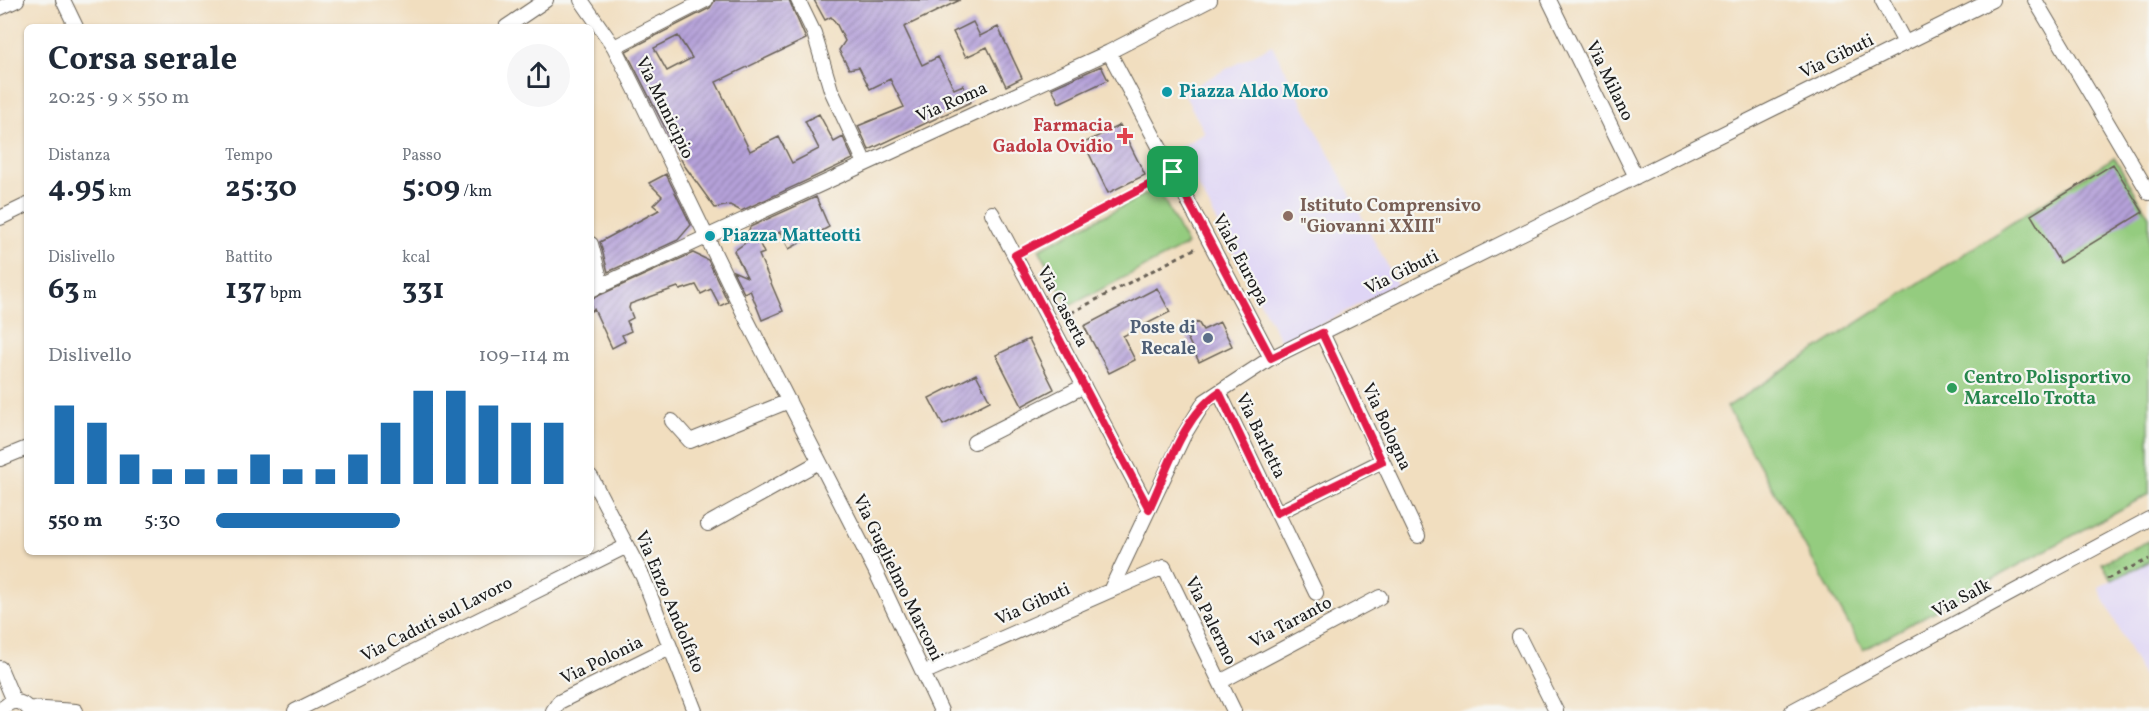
<!DOCTYPE html>
<html lang="it">
<head>
<meta charset="utf-8">
<style>
	body { margin:0; font-family:Vollkorn,serif; background:#f6f6f7; color:#1f2937; height:100vh; display:flex; flex-direction:column; font-size:22px; white-space:nowrap }
	* { box-sizing:border-box; margin:0 }
	p { font-size:20px; color:#747a83 }
	.icon { flex:none; width:33px; height:33px; fill:none; stroke:currentColor; stroke-width:2; stroke-linecap:round; stroke-linejoin:round }
	.map { position:relative; flex:1; overflow:hidden }
	.details { position:absolute; left:24px; top:24px; width:570px; height:531px; display:flex; flex-direction:column; background:#fff; border-radius:9px; box-shadow:0 2px 4px #0004 }
	.details>* { flex:none }
	.pin { position:absolute; display:grid; place-items:center; width:51px; height:51px; color:#fff; margin:-26px; border-radius:12px; box-shadow:0 3px 9px #0006 }
	.round { display:grid; place-items:center; flex:none; width:63px; height:63px; border-radius:32px; background:#f6f6f7 }
	.head { display:flex; align-items:center; justify-content:space-between; height:102px; padding:0 24px }
	h1 { font-size:33px; font-weight:700; line-height:45px }
	.figures { display:grid; grid-template-columns:repeat(3,1fr); gap:9px; height:102px; padding:6px 24px }
	.figures div { display:grid; align-content:center }
	.figures b { font-size:30px; font-weight:700 }
	.figures small { font-size:16px; font-weight:400 }
	.figures p { font-size:16px }
	.chart { height:168px; padding:12px 24px }
	.chart p { display:flex; justify-content:space-between }
	.chart svg { width:100%; height:108px; margin-top:6px; stroke:#1f6fb2; stroke-width:6 }
	ul { padding:0 24px; list-style:none; font-size:20px }
	li { display:grid; grid-template-columns:96px 72px 1fr; align-items:center; height:45px }
	li i { height:15px; border-radius:8px; background:#1f6fb2 }
	.map>svg:first-child { display:block }
	.built { fill:#dfd5f5 }
	.grass { fill:url(#grass-tufts); stroke:#58744e; stroke-width:1.5 }
	.park { fill:#94cc7f; stroke:#58744e; stroke-width:1.5 }
	.building { fill:url(#building-hatch); fill-rule:evenodd }
	.lines { fill:none; stroke-linecap:round; stroke-linejoin:round }
	.minor-casing { stroke:#676055; stroke-width:16 }
	.path { stroke:#676055; stroke-width:3; stroke-dasharray:4.5 4.5; stroke-linecap:butt }
	.minor { stroke:#fff; stroke-width:14 }
	.route-casing { stroke:#fff; stroke-width:12 }
	.route { stroke:#e11d48; stroke-width:8 }
	.culture-dot { fill:#0f9aa8; stroke:#f6f6f2; stroke-width:2 }
	.health-dot { fill:#e0444e; stroke:#f6f6f2; stroke-width:2 }
	.education-dot { fill:#8d6e63; stroke:#f6f6f2; stroke-width:2 }
	.service-dot { fill:#5c6f8a; stroke:#f6f6f2; stroke-width:2 }
	.leisure-dot { fill:#2e9e5b; stroke:#f6f6f2; stroke-width:2 }
	.labels { text-anchor:middle; dominant-baseline:central; stroke-width:4.5; stroke-linejoin:round; paint-order:stroke }
	.street-label { font-size:18px; fill:#1c1c1c; stroke:#f6f6f2 }
	.culture-label { font-size:18px; font-weight:bold; fill:#0d838f; stroke:#f6f6f2; text-anchor:start }
	.health-label { font-size:18px; font-weight:bold; fill:#be3a42; stroke:#f6f6f2; text-anchor:end }
	.education-label { font-size:18px; font-weight:bold; fill:#785e54; stroke:#f6f6f2; text-anchor:start }
	.service-label { font-size:18px; font-weight:bold; fill:#4e5e75; stroke:#f6f6f2; text-anchor:end }
	.leisure-label { font-size:18px; font-weight:bold; fill:#27864d; stroke:#f6f6f2; text-anchor:start }
</style>
</head>
<body>
<div class="map">
<svg width="2149" height="711" viewBox="0 0 2149 711">
	<defs>
		<pattern id="grass-tufts" width="24" height="20" patternUnits="userSpaceOnUse" patternTransform="scale(1.5)"><rect width="24" height="20" fill="#94cc7f"/><path d="M3 7l-1-3M5 7V3M7 7l1-3M15 17l-1-3M17 17v-4M19 17l1-3" fill="none" stroke="#7faf6d"/></pattern>
		<pattern id="building-hatch" width="6" height="6" patternUnits="userSpaceOnUse" patternTransform="scale(1.5)"><rect width="6" height="6" fill="#b5a1d9"/><path d="M-1 1l2-2M0 6l6-6M5 7l2-2" fill="none" stroke="#9282af"/></pattern>
	</defs>
	<rect width="100%" height="100%" fill="#f6f6f2"/>
	<filter id="ink" filterUnits="userSpaceOnUse"><feTurbulence type="fractalNoise" baseFrequency=".0167" numOctaves="2"/><feDisplacementMap in="SourceGraphic" scale="12" xChannelSelector="R" yChannelSelector="G"/><feConvolveMatrix kernelMatrix="1 2 1 2 8 2 1 2 1" color-interpolation-filters="sRGB"/></filter>
	<filter id="wash" filterUnits="userSpaceOnUse"><feTurbulence type="fractalNoise" baseFrequency=".008" numOctaves="4" result="noise"/><feDisplacementMap in="SourceGraphic" scale="24" xChannelSelector="R" yChannelSelector="G"/><feGaussianBlur stdDeviation="1.35" result="paint"/><feColorMatrix in="noise" values="0 0 0 0 0 0 0 0 0 0 0 0 0 0 0 0 0 1.4 0 .05"/><feComposite in="paint" operator="in"/></filter>
	<g filter="url(#wash)">
		<rect width="100%" height="100%" fill="#f1debf"/>
		<path class="built" d="M1272 45 1397 284 1283 345 1178 148 1205 133 1183 92Z
			M2149 562V690L2098 587Z"/>
		<path class="grass" d="M2149 541V562L2112 580 2102 563Z"/>
		<path class="park" d="M2114 157 2149 216V494L1863 650 1727 407Z
			M1158 188 1187 245 1069 306 1039 249Z"/>
		<g id="blocks">
			<path class="building" d="M715 0H789L806 39 716 82 750 151 779 137 792 163 819 149 805 121 819 114 834 142 843 137 853 159 741 211 730 205 715 208 684 165 626 51 710 8ZM678 36 692 58 667 71 654 48Z
				M814 0H960L904 27 922 65 938 57 954 89 963 85 971 102 869 150 858 126 904 107 890 79 870 89 859 67 849 69 839 50 845 41 836 23 831 17 825 20Z
				M973 22 980 36 998 27 1022 78 1006 86 987 47 966 57 953 32Z
				M1101 66 1108 80 1059 103 1052 88Z
				M1120 125 1145 175 1108 193 1084 143Z
				M2113 164 2143 212 2060 263 2031 215Z
				M666 174 691 225 678 240 608 272 600 242 659 210 653 205 662 196 649 183Z
				M816 197 829 227 789 249 780 232 759 242 764 253 759 255 783 311 762 320 750 290 744 293 733 271 747 277 734 251 745 243 750 227Z
				M693 253 708 260 728 302 720 306 711 289 701 294 696 285 680 290 678 287 630 304 629 308 633 318 627 321 631 331 622 335 625 341 612 348 594 309 591 311V299Z
				M1157 288 1170 312 1123 336 1135 360 1109 373 1084 326Z
				M1198 322 1203 330 1220 322 1232 346 1199 362 1183 329Z
				M1029 339 1054 389 1022 406 996 355Z
				M976 374 990 401 943 425 929 398Z"/>
		</g>
	</g>
	<g filter="url(#ink)">
		<use href="#blocks" fill-opacity="0" stroke="#676055" stroke-width="1.5"/>
		<g class="lines">
			<g class="minor-casing">
				<path id="minor" d="M63 0 76 27
					M581 0 614 47 642 103 744 314 875 570 941 711
					M798 0 814 33 831 90 865 163
					M1549 0 1636 177
					M1882 0 1905 43
					M2035 0 2149 193
					M0 8 17 0
					M506 27 546 0
					M614 47 706 0
					M1109 52 1271 358
					M992 213 1149 509
					M0 218 27 205
					M591 244 602 286
					M591 290 1109 52 1210 0
					M1322 333 1418 536
					M1219 392 1316 593
					M672 421 690 441 789 401
					M974 442 1084 386
					M0 459 27 448
					M591 477 643 577 695 711
					M1277 513 1382 461
					M708 524 819 462
					M1110 591 1184 435 1205 401 1271 358 1992 0
					M1519 637 1556 711
					M0 668 14 701
					M923 673 1164 567 1234 711
					M1220 682 1380 597
					M29 708 76 711
					M1 711C9 699 22 699 30 711
					M295 711 627 546
					M553 711 559 702 670 647
					M1792 711 2149 519"/>
			</g>
			<path class="path" d="M1025 249 1160 179
				M1063 317 1198 247
				M2107 579 2149 559"/>
			<use href="#minor" class="minor"/>
		</g>
	</g>
	<g class="lines" filter="url(#ink)">
		<g class="route-casing">
			<path id="route" d="M1173 172 1271 358 1322 333 1382 462 1277 513 1219 392C1183 416 1167 471 1149 509L1015 255Z"/>
		</g>
		<use href="#route" class="route"/>
	</g>
	<g class="culture-dot">
		<circle cx="1167" cy="92" r="6"/>
		<circle cx="710" cy="236" r="6"/>
	</g>
	<path class="health-dot" d="M1122 127h6v6h6v6h-6v6h-6v-6h-6v-6h6z"/>
	<circle class="education-dot" cx="1288" cy="216" r="6"/>
	<circle class="service-dot" cx="1208" cy="338" r="6"/>
	<circle class="leisure-dot" cx="1952" cy="388" r="6"/>
	<g class="labels">
		<g class="street-label">
			<text transform="translate(1837 57) rotate(-26)">Via Gibuti</text>
			<text transform="translate(1609 81) rotate(64)">Via Milano</text>
			<text transform="translate(952 103) rotate(-24)">Via Roma</text>
			<text transform="translate(664 108) rotate(64)">Via Municipio</text>
			<text transform="translate(1240 260) rotate(62)">Viale Europa</text>
			<text transform="translate(1402 273) rotate(-26)">Via Gibuti</text>
			<text transform="translate(1062 307) rotate(62)">Via Caserta</text>
			<text transform="translate(1386 427) rotate(65)">Via Bologna</text>
			<text transform="translate(1260 436) rotate(64)">Via Barletta</text>
			<text transform="translate(897 578) rotate(64)">Via Guglielmo Marconi</text>
			<text transform="translate(1962 599) rotate(-28)">Via Salk</text>
			<text transform="translate(669 602) rotate(67)">Via Enzo Andolfato</text>
			<text transform="translate(1033 605) rotate(-24)">Via Gibuti</text>
			<text transform="translate(437 620) rotate(-27)">Via Caduti sul Lavoro</text>
			<text transform="translate(1210 621) rotate(64)">Via Palermo</text>
			<text transform="translate(1291 623) rotate(-28)">Via Taranto</text>
			<text transform="translate(602 661) rotate(-26)">Via Polonia</text>
		</g>
		<g class="culture-label">
			<text x="1179" y="92">Piazza Aldo Moro</text>
			<text x="722" y="236">Piazza Matteotti</text>
		</g>
		<g class="health-label">
			<text x="1113" y="126">Farmacia<tspan x="1113" dy="21">Gadola Ovidio</tspan></text>
		</g>
		<g class="education-label">
			<text x="1300" y="206">Istituto Comprensivo<tspan x="1300" dy="21">"Giovanni XXIII"</tspan></text>
		</g>
		<g class="service-label">
			<text x="1196" y="328">Poste di<tspan x="1196" dy="21">Recale</tspan></text>
		</g>
		<g class="leisure-label">
			<text x="1964" y="378">Centro Polisportivo<tspan x="1964" dy="21">Marcello Trotta</tspan></text>
		</g>
	</g>
</svg>
<div class="pin" style="left:1173px;top:172px;background:#1e9e55"><svg class="icon" aria-label="arrive" viewBox="0 0 24 24"><path d="M6 21V4h12l-3 4 3 4H6"/></svg></div>
<section class="details">
<div class="head"><div><h1>Corsa serale</h1><p>20:25 · 9 × 550 m</p></div><a class="round"><svg class="icon" aria-label="share" viewBox="0 0 24 24"><path d="M12 15V3M7 8l5-5 5 5M5 13v7h14v-7"/></svg></a></div>
<div class="figures">
<div><p>Distanza</p><b>4.95<small> km</small></b></div>
<div><p>Tempo</p><b>25:30</b></div>
<div><p>Passo</p><b>5:09<small> /km</small></b></div>
</div>
<div class="figures">
<div><p>Dislivello</p><b>63<small> m</small></b></div>
<div><p>Battito</p><b>137<small> bpm</small></b></div>
<div><p>kcal</p><b>331</b></div>
</div>
<div class="chart"><p><span>Dislivello</span>109–114 m</p>
<svg viewBox="0 0 160 44" preserveAspectRatio="none"><path d="M5 44V12M15 44V19M25 44V32M35 44V38M45 44V38M55 44V38M65 44V32M75 44V38M85 44V38M95 44V32M105 44V19M115 44V6M125 44V6M135 44V12M145 44V19M155 44V19"/></svg>
</div>
<ul>
<li><b>550 m</b>5:30<i style="width:52%"></i></li>
</ul>
</section>
</div>
</body>
</html>
